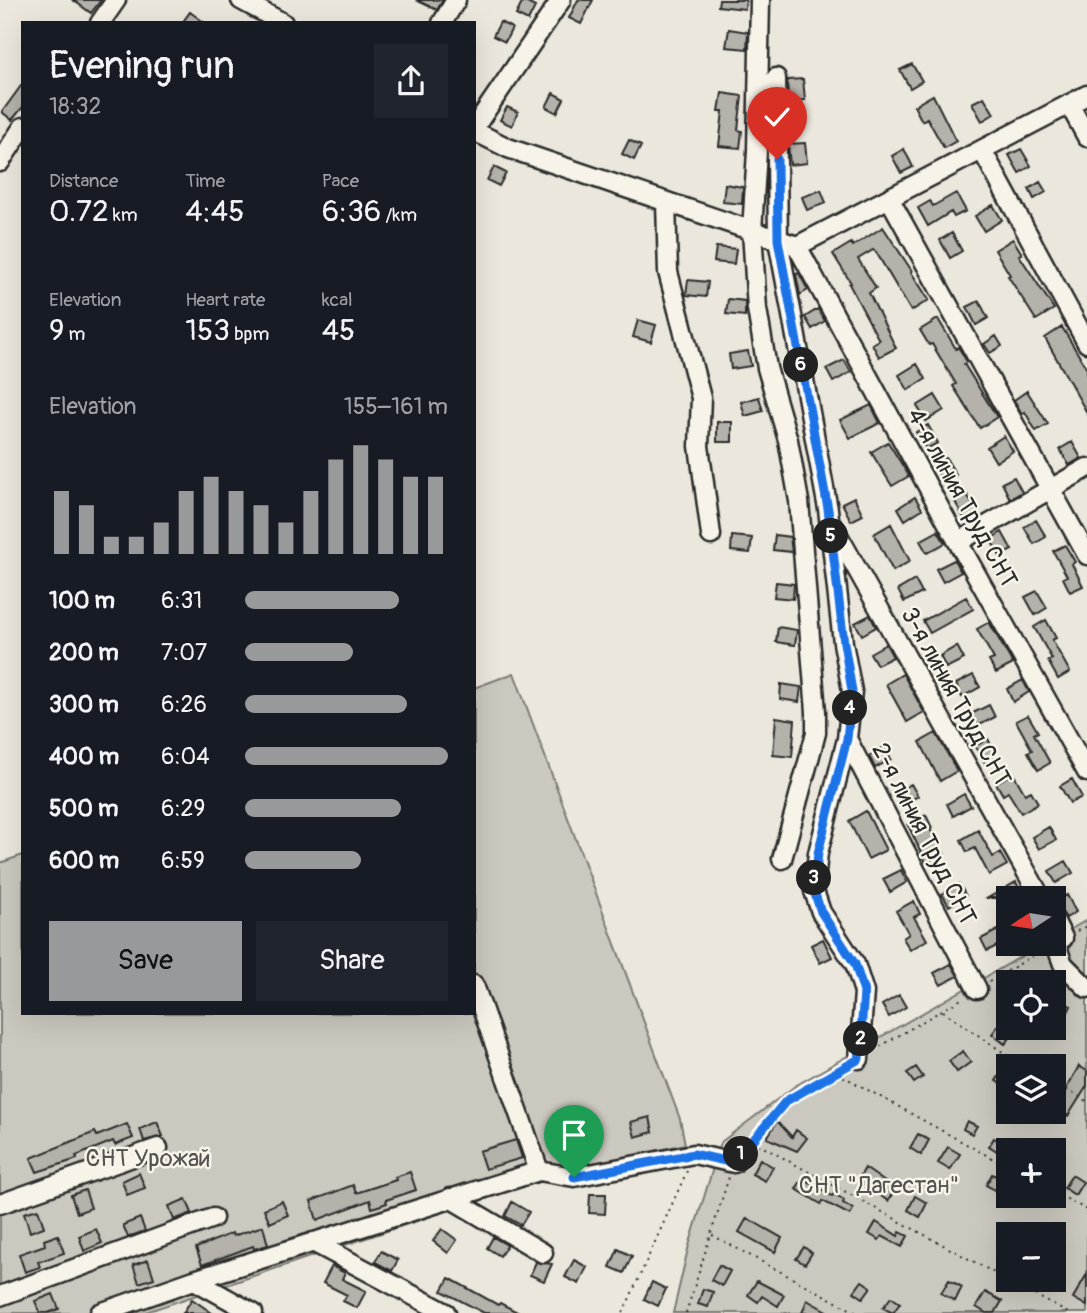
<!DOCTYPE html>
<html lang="en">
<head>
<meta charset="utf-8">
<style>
	body { margin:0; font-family:Pangolin,sans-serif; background:#20242c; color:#f1f3f6; height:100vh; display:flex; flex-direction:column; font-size:26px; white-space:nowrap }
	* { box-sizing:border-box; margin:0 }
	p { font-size:23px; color:#9ea1a6 }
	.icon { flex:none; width:38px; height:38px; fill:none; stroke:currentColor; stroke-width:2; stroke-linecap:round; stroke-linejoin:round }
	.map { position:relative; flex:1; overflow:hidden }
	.drawer { position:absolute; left:21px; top:21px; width:455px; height:994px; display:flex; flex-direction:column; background:#171b24; border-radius:0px; box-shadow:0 7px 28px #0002 }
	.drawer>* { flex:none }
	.needle { width:46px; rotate:258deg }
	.controls { position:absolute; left:996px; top:886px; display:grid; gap:14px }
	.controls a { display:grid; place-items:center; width:70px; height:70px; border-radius:0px; background:#171b24; box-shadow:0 7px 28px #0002; font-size:35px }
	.pin { position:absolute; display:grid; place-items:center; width:60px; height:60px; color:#fff; margin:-72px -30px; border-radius:50% 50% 50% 0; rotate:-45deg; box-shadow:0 0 7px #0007 }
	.pin .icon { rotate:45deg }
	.km { position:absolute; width:35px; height:35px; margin:-18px; border-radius:50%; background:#222; color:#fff; font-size:19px; line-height:35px; text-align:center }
	.round { display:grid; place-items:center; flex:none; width:74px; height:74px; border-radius:0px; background:#20242c }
	.overview { display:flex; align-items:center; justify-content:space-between; height:119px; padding:0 28px }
	h1 { font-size:38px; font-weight:600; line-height:52px }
	.stats { display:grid; grid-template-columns:repeat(3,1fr); gap:10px; height:119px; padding:7px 28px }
	.stats div { display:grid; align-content:center }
	.stats b { font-size:30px; font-weight:600 }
	.stats small { font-size:19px; font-weight:400 }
	.stats p { font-size:19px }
	.chart { height:196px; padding:14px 28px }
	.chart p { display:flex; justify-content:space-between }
	.chart svg { width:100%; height:126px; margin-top:7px; stroke:#98999b; stroke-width:6 }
	.primary-button { display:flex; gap:14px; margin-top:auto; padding:14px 28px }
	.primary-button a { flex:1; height:80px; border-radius:0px; background:#98999b; color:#111; font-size:28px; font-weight:600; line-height:80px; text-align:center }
	.primary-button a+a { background:#20242c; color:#f1f3f6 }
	ul { padding:0 28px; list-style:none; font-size:23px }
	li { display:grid; grid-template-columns:112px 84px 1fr; align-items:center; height:52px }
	li i { height:18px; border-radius:9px; background:#98999b }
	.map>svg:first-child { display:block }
	.green { fill:#cbc8bf; stroke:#7b7a75; stroke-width:2; fill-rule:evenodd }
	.building { fill:#b5b2ab; stroke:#2b2b2b; stroke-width:2 }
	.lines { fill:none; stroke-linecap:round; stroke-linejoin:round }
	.minor-casing { stroke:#2b2b2b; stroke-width:23 }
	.path { stroke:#2b2b2b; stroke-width:2; stroke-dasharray:2 5; stroke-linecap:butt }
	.minor { stroke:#f7f3e8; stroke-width:18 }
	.route-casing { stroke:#fff; stroke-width:14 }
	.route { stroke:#1a73e8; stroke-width:9 }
	.labels { text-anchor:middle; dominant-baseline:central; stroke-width:5; stroke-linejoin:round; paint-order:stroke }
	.street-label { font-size:24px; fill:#2b2b2b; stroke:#f7f3e8 }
	.park-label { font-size:24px; fill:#535250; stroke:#f7f3e8 }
</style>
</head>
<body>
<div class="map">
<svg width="1087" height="1313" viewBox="0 0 1087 1313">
	<rect width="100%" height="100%" fill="#ebe7dd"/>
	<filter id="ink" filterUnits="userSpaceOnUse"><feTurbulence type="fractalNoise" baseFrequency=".0143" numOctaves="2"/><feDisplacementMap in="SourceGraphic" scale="14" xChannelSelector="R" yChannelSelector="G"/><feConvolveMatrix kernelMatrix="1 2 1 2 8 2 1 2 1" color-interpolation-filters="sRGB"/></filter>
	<g filter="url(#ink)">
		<path class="green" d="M514 673 680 1119 685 1144 542 1179 143 1313H0V863L23 855V1013H474V688Z
			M1087 920V1313H673L688 1249 721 1142 795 1086 1045 943H1054V939ZM1008 982H1054V1027H1008ZM1008 1066H1054V1111H1008ZM1008 1150H1054V1195H1008ZM1008 1234H1054V1279H1008Z"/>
		<path class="building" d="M73 0H101L91 13Z
			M416 0H443L437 10Z
			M578 0H593L581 24 569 18Z
			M719 0H746L745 9 718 6Z
			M523 1 535 7 528 21 516 15Z
			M190 12 205 23H182Z
			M500 22 512 28 505 42 493 36Z
			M729 29 748 32 747 49 726 47Z
			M912 64 922 81 910 88 900 70Z
			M803 79 805 100 788 101 787 80Z
			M23 83V107L12 120 2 112Z
			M553 93 564 99 557 113 546 107Z
			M722 93 742 96 738 130 742 131 740 148 719 146 723 111H719Z
			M933 95 956 141 944 148 927 118 922 121 914 106Z
			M984 97 994 114 982 121 972 103Z
			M507 107 518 112 512 126 500 120Z
			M629 140 641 146 634 160 622 154Z
			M805 143 807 163 790 165 788 144Z
			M904 149 913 167 901 173 892 156Z
			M1021 149 1031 166 1019 173 1009 155Z
			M494 167 506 173 499 186 487 180Z
			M1040 182 1046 192 1034 199 1029 189Z
			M725 184 743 187 742 204 723 202Z
			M821 190 826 203 807 210 802 197Z
			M956 193 966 211 954 217 951 212 928 226 918 208 930 201 933 206Z
			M993 205 1002 220 984 231 975 216Z
			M883 227 912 271 911 272 929 300 911 311 876 252 873 250 858 259 876 288 869 293 896 348 879 357 872 344 879 340 849 284 851 283 833 254 851 243 853 246Z
			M952 233 962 251 950 258 940 240Z
			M1013 239 1022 254 1019 255 1054 309 1036 320 1008 276 1010 275 995 250Z
			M716 247 736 249 734 264 714 262Z
			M799 273 808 290 800 295 796 274Z
			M688 280 708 282 706 297 686 295Z
			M728 299 745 301V316L726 314Z
			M979 301 988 318 976 325 967 307Z
			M818 309 825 321 812 329 805 317Z
			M938 319 956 349 958 347 962 353 967 362 964 364 997 417 980 428 953 386 956 384 932 344 929 345 920 330Z
			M638 320 656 325 651 342 633 337Z
			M1062 327 1087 369V413L1045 338Z
			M996 336 1002 346 990 353 984 344Z
			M748 351 751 366 731 369 729 354Z
			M844 360 851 372 833 382 826 369Z
			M917 364 926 379 908 390 899 375Z
			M1027 391 1048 424 1036 431 1025 412 1022 414 1014 400Z
			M935 395 944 410 926 421 917 406Z
			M759 397 763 411 745 416 741 402Z
			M871 405 880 423 850 438 840 420Z
			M717 422H732V442H717Z
			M928 425 938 443 926 449 916 432Z
			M1004 436 1013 451 996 462 987 447Z
			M888 442 909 476 892 486 871 452Z
			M1072 442 1081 458 1069 465 1060 449Z
			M946 458 956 475 944 482 934 465Z
			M1014 477 1022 492 1010 499 1002 483Z
			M965 491 975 509 963 516 953 498Z
			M854 497 863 515 851 521 842 503Z
			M915 497 922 509 905 520 898 508Z
			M1036 520 1046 537 1034 544 1024 527Z
			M891 524 910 561 893 571 874 534Z
			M938 531 945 543 927 553 920 541Z
			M1002 532 1012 550 1000 556 990 539Z
			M775 535 790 537 792 552 773 550Z
			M732 536 752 538 750 553 731 551Z
			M1065 545 1075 562 1072 564 1083 586 1070 592 1063 578 1067 576 1053 551Z
			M954 560 961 572 943 582 936 569Z
			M915 580 922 593 904 602 898 590Z
			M776 582 794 584 793 599 774 597Z
			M1037 591 1047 608 1035 615 1025 597Z
			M966 597 973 609 930 633 923 621Z
			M870 615 876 627 862 635 855 623Z
			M1046 620 1056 638 1052 640 1070 672 1058 679 1048 661 1052 659 1034 627Z
			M989 622 1013 664 996 673 989 661 994 659 977 629Z
			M778 627 797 630 795 645 776 642Z
			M886 644 893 657 877 665 870 653Z
			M957 646 964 659 946 668 940 656Z
			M903 674 924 712 907 722 886 684Z
			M973 675 980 687 962 697 956 684Z
			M1023 680 1029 692 1013 702 1007 689Z
			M781 684 801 687 799 702 780 699Z
			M989 705 995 717 978 726 971 714Z
			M1028 715 1038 732 1034 734 1050 763 1038 770 1028 752 1032 750 1016 721Z
			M776 717 795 720 792 757 773 755Z
			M936 733 957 771 940 781 920 742Z
			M988 739 997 757 985 763 975 746Z
			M884 747 891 759 875 768 869 756Z
			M1013 773 1025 794 1031 791 1038 803 1021 813 1008 792 1003 795 996 783Z
			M1072 779 1082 797 1070 803 1060 786Z
			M911 784 918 796 900 806 894 794Z
			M964 794 971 806 953 816 947 804Z
			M866 811 886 850 868 859 849 821Z
			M926 815 932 828 930 829 944 853 926 863 908 825Z
			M1049 827 1056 840 1039 849 1032 837Z
			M978 830 993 857 1000 853 1007 865 989 875 975 848 967 852 961 840Z
			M1066 861 1073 873 1056 883 1049 871Z
			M901 870 907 882 890 892 883 879Z
			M1016 882 1022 894 1017 898H988Z
			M959 884 966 896 949 906 942 894Z
			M1067 895 1076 912 1066 918 1055 902Z
			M914 901 920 914 914 917 927 940 910 950 903 938 909 934 896 911Z
			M998 930 1005 942 987 951 981 939Z
			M823 939 832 957 820 963 811 945Z
			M951 964 958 976 941 985 934 973Z
			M899 995 906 1007 889 1017 882 1005Z
			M1058 1000 1071 1006 1065 1018 1054 1012Z
			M1001 1022 1014 1033 1005 1044 992 1034Z
			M963 1051 971 1062 957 1072 949 1061Z
			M1008 1062V1088L996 1081Z
			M1079 1066 1087 1071V1086L1068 1116 1054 1108V1091L1062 1096Z
			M916 1067 923 1077 914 1083 907 1073Z
			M650 1117 653 1132 635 1137 631 1122Z
			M777 1121 792 1137 796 1130 807 1138 797 1151 767 1138Z
			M967 1121 977 1126 972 1134 963 1129Z
			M157 1122 163 1136 144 1141 140 1129Z
			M127 1124 133 1138 115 1145 113 1141 76 1156 77 1159 37 1172 31 1158 95 1132 97 1136Z
			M918 1134 929 1140 921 1155 910 1148Z
			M994 1138 1005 1145 1000 1153 989 1146Z
			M516 1140 522 1158 485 1169 479 1151Z
			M948 1147 960 1154 950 1170 938 1163Z
			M760 1159 773 1167 765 1181 752 1174Z
			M865 1168 895 1189 888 1201 858 1180Z
			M410 1172 416 1190 386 1200 387 1203 372 1208 370 1200 317 1220 311 1201 353 1185 356 1193 396 1180 395 1177Z
			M139 1173 145 1188 127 1195 122 1181Z
			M992 1174 1002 1179 995 1190 986 1185Z
			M1072 1175 1083 1182 1075 1195 1064 1188Z
			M803 1178 832 1196 834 1194 844 1200 843 1203 853 1209 850 1215 823 1201 821 1204 796 1189Z
			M85 1190 91 1208 77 1213 71 1195Z
			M590 1194H606L605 1214 589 1213Z
			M915 1196 927 1203 920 1217 908 1210Z
			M186 1199 192 1213 174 1220 169 1206Z
			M282 1201 288 1215 270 1223 264 1209Z
			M512 1202 529 1212 521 1225 505 1216Z
			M38 1209 44 1227 30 1232 24 1213Z
			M140 1218 145 1231 128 1237 123 1225Z
			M747 1218 782 1238 775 1252 739 1232Z
			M876 1222 898 1236 900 1232 908 1236 902 1247 882 1236 879 1240 869 1234Z
			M263 1226 268 1245 254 1249 253 1246 202 1265 196 1248 232 1233 233 1236Z
			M96 1229 102 1243 84 1251 79 1236Z
			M442 1229 457 1240 448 1253 433 1241Z
			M58 1235 64 1253 38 1262 40 1267 25 1272 19 1254 45 1245 44 1240Z
			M493 1237 507 1245 500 1256 487 1248Z
			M1008 1244V1269L997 1263Z
			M804 1247 812 1253 805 1264 796 1259Z
			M618 1249 632 1256 624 1273 610 1267Z
			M381 1251 398 1260 392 1271 375 1262Z
			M148 1260 154 1278 139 1283 133 1265Z
			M574 1260 587 1267 579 1284 565 1277Z
			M536 1262 552 1264 544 1281 530 1275Z
			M719 1265 730 1271 722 1286 711 1280Z
			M332 1266 345 1273 342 1279 366 1291 357 1308 343 1301 347 1295 323 1283Z
			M1087 1274V1306L1073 1298Z
			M449 1278 498 1305 500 1303 519 1313H484L442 1291Z
			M949 1280 962 1287 955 1301 941 1293Z
			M757 1281 784 1295 778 1306 762 1296 758 1302 748 1295Z
			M862 1281 871 1287 863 1298 854 1292Z
			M652 1282 666 1289 658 1306 644 1299Z
			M703 1289 713 1292 708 1307 698 1304Z
			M985 1292 1002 1301 995 1313H986L976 1307Z
			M53 1294 59 1309 48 1313H40L35 1301Z
			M891 1297 900 1303 893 1313 883 1308Z
			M192 1299 212 1313H183Z
			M807 1300 830 1313H802Z"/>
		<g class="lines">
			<g class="minor-casing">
				<path id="minor" d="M241 0 283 23
					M760 0 757 151 752 231 757 309 767 368 788 440 799 501 816 712V733L782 859
					M100 23 116 0
					M442 23 456 0
					M776 78 778 240 828 509 843 643 852 691 847 739 818 853 814 891 821 912 855 964 864 992 859 1059
					M1069 104 1087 137
					M474 128 561 0
					M474 131 508 148 797 246 1087 95
					M982 150 1087 343
					M0 162 23 127
					M889 198 1087 555
					M666 202 668 272 701 398 699 446 711 535
					M797 246 958 542 1087 772
					M834 528 1041 898
					M958 542 1087 468
					M847 739 977 989
					M1054 920 1063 938
					M1055 942 1063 964 1087 988
					M474 985 539 1171
					M450 1198 543 1253
					M0 1204 158 1148
					M313 1242 446 1313
					M194 1280 253 1313
					M0 1296 213 1218
					M100 1313 194 1280 539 1171 574 1177 694 1154 734 1163"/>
			</g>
			<path class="path" d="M1077 931 1087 926
				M989 982 1041 951
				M943 1011 1023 1066
				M874 1050 963 998
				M837 1073 1008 1167
				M1054 1083 1087 1101
				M752 1141 1068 1313
				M743 1151 786 1101 845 1067
				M1054 1192 1087 1210
				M712 1235 857 1313
				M623 1313 687 1171
				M686 1313 729 1177"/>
			<use href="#minor" class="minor"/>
		</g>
	</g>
	<g class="lines" filter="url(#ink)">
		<g class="route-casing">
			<path id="route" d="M574 1177 694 1154 734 1163 786 1101 859 1059 864 992 855 964 821 912 814 891 818 853 847 739 852 691 844 643 828 509 778 240 777 159"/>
		</g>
		<use href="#route" class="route"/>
	</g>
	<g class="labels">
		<g class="street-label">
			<text transform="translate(962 498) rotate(61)">4-я линия Труд СНТ</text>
			<text transform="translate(956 697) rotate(61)">3-я линия Труд СНТ</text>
			<text transform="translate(924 834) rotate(63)">2-я линия Труд СНТ</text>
		</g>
		<g class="park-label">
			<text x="148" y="1158">СНТ Урожай</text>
			<text x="879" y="1185">СНТ "Дагестан"</text>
		</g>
	</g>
</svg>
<div class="controls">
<a><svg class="needle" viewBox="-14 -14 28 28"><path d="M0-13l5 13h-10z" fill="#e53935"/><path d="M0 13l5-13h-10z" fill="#9ea1a6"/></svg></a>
<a><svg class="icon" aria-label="locate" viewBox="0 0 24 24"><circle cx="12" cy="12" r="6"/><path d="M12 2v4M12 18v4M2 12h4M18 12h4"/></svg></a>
<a><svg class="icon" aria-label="layers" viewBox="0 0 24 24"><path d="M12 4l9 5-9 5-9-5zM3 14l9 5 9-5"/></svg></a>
<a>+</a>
<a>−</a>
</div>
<div class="pin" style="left:574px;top:1177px;background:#1e9e55"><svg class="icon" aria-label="arrive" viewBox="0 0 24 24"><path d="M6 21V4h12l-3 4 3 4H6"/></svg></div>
<div class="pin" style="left:777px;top:159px;background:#d93025"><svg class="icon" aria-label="check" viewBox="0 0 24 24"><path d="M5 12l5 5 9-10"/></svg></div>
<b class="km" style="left:741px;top:1154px">1</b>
<b class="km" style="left:861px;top:1039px">2</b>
<b class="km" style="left:814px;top:878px">3</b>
<b class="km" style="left:850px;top:708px">4</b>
<b class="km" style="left:831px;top:536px">5</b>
<b class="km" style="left:801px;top:365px">6</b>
<section class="drawer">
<div class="overview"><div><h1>Evening run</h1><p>18:32</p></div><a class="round"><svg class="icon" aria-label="share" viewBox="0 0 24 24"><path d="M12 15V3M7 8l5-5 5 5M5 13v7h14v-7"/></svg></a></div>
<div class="stats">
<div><p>Distance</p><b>0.72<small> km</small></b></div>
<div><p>Time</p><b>4:45</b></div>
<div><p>Pace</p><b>6:36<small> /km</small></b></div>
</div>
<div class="stats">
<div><p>Elevation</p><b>9<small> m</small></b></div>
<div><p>Heart rate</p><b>153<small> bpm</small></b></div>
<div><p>kcal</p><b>45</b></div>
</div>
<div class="chart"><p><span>Elevation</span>155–161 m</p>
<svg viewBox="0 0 160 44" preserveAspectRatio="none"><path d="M5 44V22M15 44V27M25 44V38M35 44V38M45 44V33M55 44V22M65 44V17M75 44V22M85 44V27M95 44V33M105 44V22M115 44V11M125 44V6M135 44V11M145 44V17M155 44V17"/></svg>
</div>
<ul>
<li><b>100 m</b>6:31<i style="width:76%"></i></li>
<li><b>200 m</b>7:07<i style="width:53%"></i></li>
<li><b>300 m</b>6:26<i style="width:80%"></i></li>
<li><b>400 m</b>6:04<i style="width:100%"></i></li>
<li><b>500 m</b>6:29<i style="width:77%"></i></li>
<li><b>600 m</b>6:59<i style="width:57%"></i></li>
</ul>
<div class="primary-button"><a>Save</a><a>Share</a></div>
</section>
</div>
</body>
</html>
